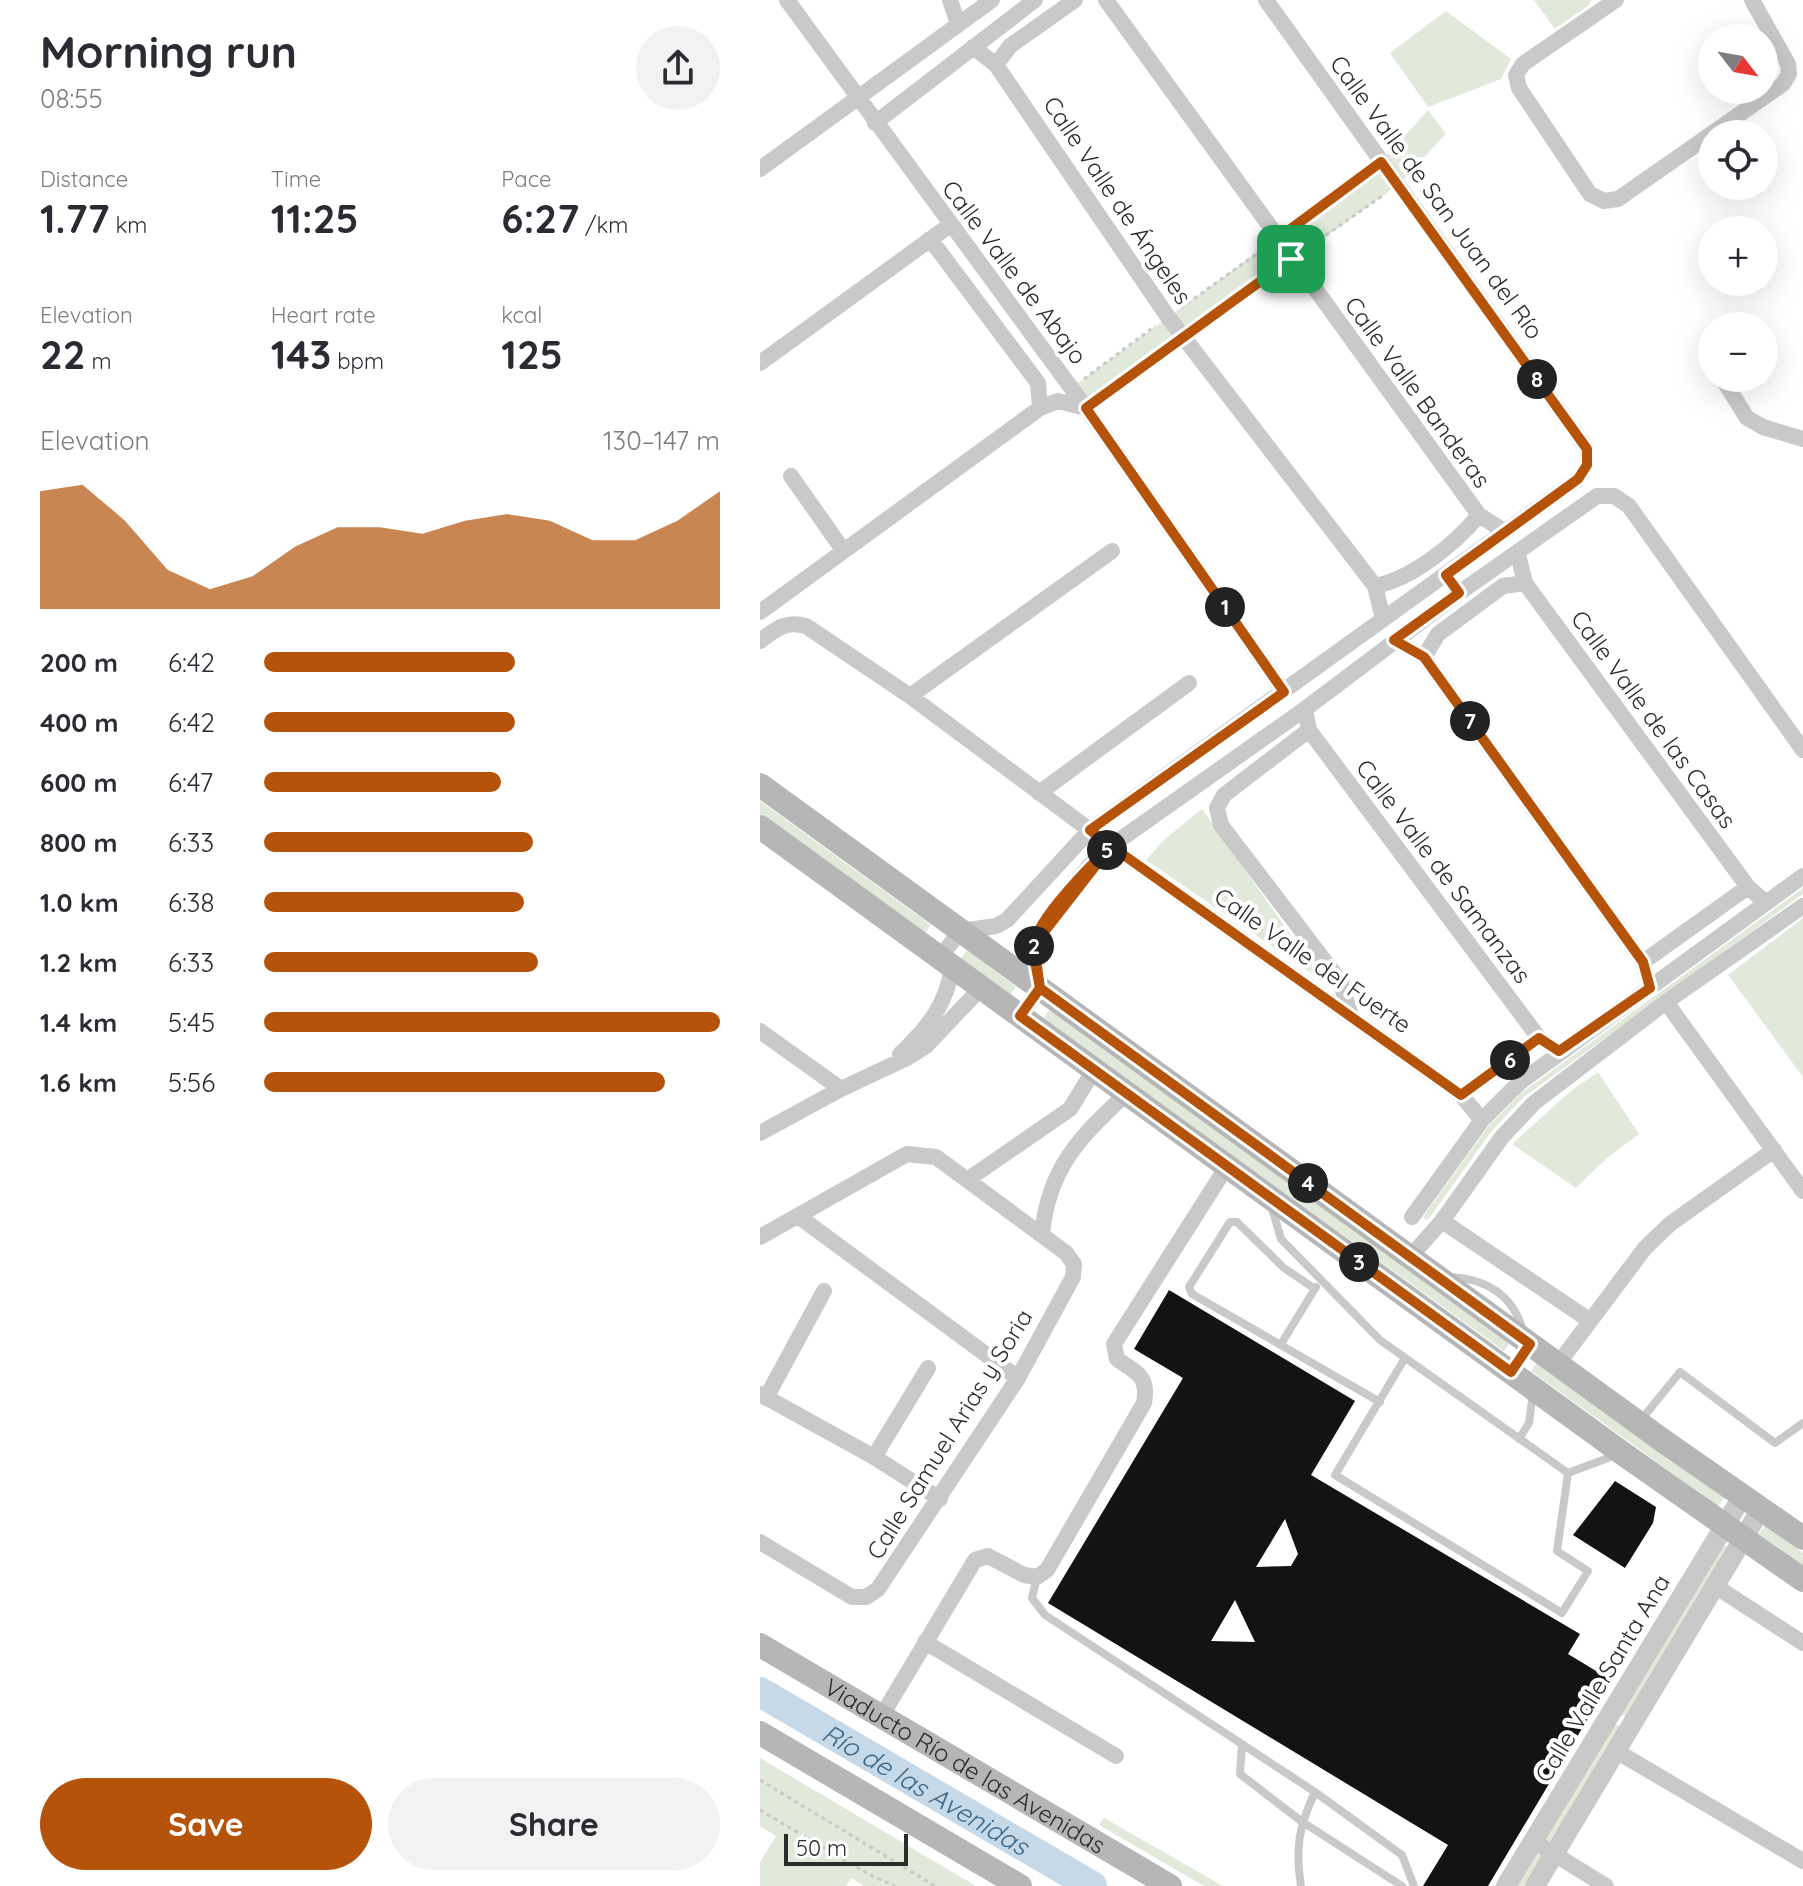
<!DOCTYPE html>
<html lang="en">
<head>
<meta charset="utf-8">
<style>
	body { margin:0; font-family:Quicksand,sans-serif; background:#f2f2f3; color:#2b2b33; height:100vh; display:flex; flex-direction:column; font-size:30px; white-space:nowrap }
	* { box-sizing:border-box; margin:0 }
	p { font-size:26px; color:#7c7c81 }
	.icon { flex:none; width:44px; height:44px; fill:none; stroke:currentColor; stroke-width:2; stroke-linecap:round; stroke-linejoin:round }
	.map { position:relative; flex:1; overflow:hidden }
	.sheet { display:flex; flex-direction:column; background:#fff; width:760px }
	.sheet>* { flex:none }
	.needle { width:52px; rotate:121deg }
	.controls { position:absolute; left:938px; top:24px; display:grid; gap:16px }
	.controls a { display:grid; place-items:center; width:80px; height:80px; border-radius:50%; background:#fff; box-shadow:0 8px 32px #0002; font-size:40px }
	.scale { position:absolute; left:24px; bottom:20px; width:124px; box-sizing:border-box; padding-left:8px; border:4px solid #2c2c2c; border-top:0; font-size:22px; line-height:28px; white-space:nowrap; color:#2c2c2c; -webkit-text-stroke:6px #fff; paint-order:stroke }
	.pin { position:absolute; display:grid; place-items:center; width:68px; height:68px; color:#fff; margin:-34px; border-radius:16px; box-shadow:0 4px 12px #0006 }
	.km { position:absolute; width:40px; height:40px; margin:-20px; border-radius:50%; background:#222; color:#fff; font-size:22px; line-height:40px; text-align:center }
	.round { display:grid; place-items:center; flex:none; width:84px; height:84px; border-radius:42px; background:#f2f2f3 }
	.head { display:flex; align-items:center; justify-content:space-between; height:136px; padding:0 40px }
	h1 { font-size:44px; font-weight:700; line-height:60px }
	.stats { display:grid; grid-template-columns:repeat(3,1fr); gap:12px; height:136px; padding:8px 40px }
	.stats div { display:grid; align-content:center }
	.stats b { font-size:40px; font-weight:700 }
	.stats small { font-size:22px; font-weight:400 }
	.stats p { font-size:22px }
	.chart { height:224px; padding:16px 40px }
	.chart p { display:flex; justify-content:space-between }
	.chart svg { width:100%; height:144px; margin-top:8px; fill:#b45309; opacity:.7 }
	.primary-button { display:flex; gap:16px; margin-top:auto; padding:16px 40px }
	.primary-button a { flex:1; height:92px; border-radius:48px; background:#b45309; color:#fff; font-size:32px; font-weight:700; line-height:92px; text-align:center }
	.primary-button a+a { background:#f2f2f3; color:#2b2b33 }
	ul { padding:0 40px; list-style:none; font-size:26px }
	li { display:grid; grid-template-columns:128px 96px 1fr; align-items:center; height:60px }
	li i { height:20px; border-radius:10px; background:#b45309 }
	main { display:flex; flex:1; min-height:0 }
	.map>svg:first-child { display:block }
	.green { fill:#e1e9da }
	.lines { fill:none; stroke-linecap:round; stroke-linejoin:round }
	.river { stroke:#c6d9e9; stroke-width:30 }
	.building { fill:#131313; fill-rule:evenodd }
	.path { stroke:#c9c9c9; stroke-width:3; stroke-dasharray:4 4; stroke-linecap:butt }
	.service { stroke:#c9c9c9; stroke-width:8 }
	.minor { stroke:#c9c9c9; stroke-width:16 }
	.tertiary { stroke:#c9c9c9; stroke-width:20 }
	.secondary { stroke:#b6b6b6; stroke-width:24 }
	.route-casing { stroke:#fff; stroke-width:16 }
	.route { stroke:#b45309; stroke-width:10 }
	.labels { text-anchor:middle; dominant-baseline:central; stroke-width:8; stroke-linejoin:round; paint-order:stroke }
	.street-label { font-size:24px; fill:#2c2c2c; stroke:#fff }
	.water-label { font-size:26px; font-style:italic; fill:#3f6889; stroke:#fff }
</style>
</head>
<body>
<main>
<section class="sheet">
<div class="head"><div><h1>Morning run</h1><p>08:55</p></div><a class="round"><svg class="icon" aria-label="share" viewBox="0 0 24 24"><path d="M12 15V3M7 8l5-5 5 5M5 13v7h14v-7"/></svg></a></div>
<div class="stats">
<div><p>Distance</p><b>1.77<small> km</small></b></div>
<div><p>Time</p><b>11:25</b></div>
<div><p>Pace</p><b>6:27<small> /km</small></b></div>
</div>
<div class="stats">
<div><p>Elevation</p><b>22<small> m</small></b></div>
<div><p>Heart rate</p><b>143<small> bpm</small></b></div>
<div><p>kcal</p><b>125</b></div>
</div>
<div class="chart"><p><span>Elevation</span>130–147 m</p>
<svg viewBox="0 0 160 44" preserveAspectRatio="none"><path d="M0 44V8L10 6L20 17L30 32L40 38L50 34L60 25L70 19L80 19L90 21L100 17L110 15L120 17L130 23L140 23L150 17L160 8V44z"/></svg>
</div>
<ul>
<li><b>200 m</b>6:42<i style="width:55%"></i></li>
<li><b>400 m</b>6:42<i style="width:55%"></i></li>
<li><b>600 m</b>6:47<i style="width:52%"></i></li>
<li><b>800 m</b>6:33<i style="width:59%"></i></li>
<li><b>1.0 km</b>6:38<i style="width:57%"></i></li>
<li><b>1.2 km</b>6:33<i style="width:60%"></i></li>
<li><b>1.4 km</b>5:45<i style="width:100%"></i></li>
<li><b>1.6 km</b>5:56<i style="width:88%"></i></li>
</ul>
<div class="primary-button"><a>Save</a><a>Share</a></div>
</section>
<div class="map">
<svg width="1043" height="1886" viewBox="0 0 1043 1886">
	<rect width="100%" height="100%" fill="#fff"/>
	<path class="green" d="M774 0H831L829 5 795 29Z
		M686 11 751 59 741 79 668 107 630 53Z
		M668 110 686 134 638 185 326 408 311 388 621 162Z
		M0 801 171 925 165 933 0 814Z
		M442 809 564 982 386 860 404 840Z
		M1043 888V894L764 1097 731 1132 667 1221 663 1217 727 1128 760 1094Z
		M1043 918V1077L968 975Z
		M207 950 256 987 250 995 201 959Z
		M290 1009 751 1342 744 1351 283 1019Z
		M838 1072 879 1134 847 1158 816 1188 752 1144 812 1090Z
		M778 1361 965 1497 958 1506 771 1371Z
		M1005 1525 1043 1553V1566L999 1534Z
		M962 1544 969 1548 866 1718 860 1714Z
		M854 1723 861 1727 766 1886H756Z
		M0 1758 216 1886H104L91 1878 86 1886H0V1862L16 1836 0 1826Z
		M344 1818 463 1886H444L339 1825Z"/>
	<g class="lines">
		<path class="river" id="s1" d="M0 1692 332 1886"/>
	</g>
	<path class="building" d="M409 1290 595 1401 551 1475 820 1634 808 1654 851 1680 728 1886H663L688 1845 288 1603 423 1378 374 1349ZM525 1519 538 1554 531 1566 496 1567ZM475 1600 495 1642 451 1641Z
		M855 1481 896 1507 893 1523 865 1568 813 1535Z"/>
	<g class="lines">
		<path class="path" d="M531 228 609 171
			M546 249 625 194
			M421 308 506 247
			M437 330 521 268
			M324 379 395 326
			M339 399 411 349
			M0 1780 175 1886
			M0 1810 110 1875 135 1886"/>
		<path class="service" d="M511 1205 521 1239 620 1340 808 1473
			M688 1277C724 1278 754 1294 763 1332
			M555 1289 524 1268 477 1222H470L429 1287 432 1294 620 1402
			M521 1344 556 1287
			M645 1358 575 1475 802 1613 828 1571 797 1551 808 1473
			M881 1420 920 1372 1015 1443 1043 1423
			M759 1439 769 1423 773 1393
			M808 1473 856 1455
			M277 1577 272 1598 285 1615 555 1792 642 1855 654 1886
			M482 1744 480 1774 541 1821 642 1886
			M541 1886C535 1848 539 1826 555 1792"/>
		<path class="minor" d="M27 0 326 408 524 692
			M190 0 198 24
			M346 0 719 515 744 531
			M856 0 763 64 756 75 759 88 830 194 844 201 858 199 1023 84 1029 74 1028 64 992 0
			M213 47 236 65 408 317 615 586 623 619
			M236 65 250 46 315 0
			M115 123 275 0
			M0 169 232 0
			M170 239 278 383 280 408
			M952 360V362
			M0 363 190 225
			M962 378 987 418 1003 427 1043 439
			M31 476 83 550
			M758 554 765 583 988 887 1006 903
			M615 586C652 579 695 544 719 515
			M0 612 280 408 298 401 326 408
			M634 640 664 657 883 962 890 988
			M0 641C16 629 26 620 46 626L150 696 351 846 701 1095 722 1120
			M664 657 678 634 743 586 765 583
			M150 696 352 551
			M545 709 549 730 779 1038 799 1051
			M549 730 464 795 457 808 461 825 580 981 591 1016
			M279 793 429 683
			M180 958 200 931 236 926 247 920 330 830 818 479 827 465V449L506 0
			M883 962 988 887
			M906 1002 1043 1191
			M260 1016 280 988C277 964 271 948 281 926L329 866 351 846 545 709 699 593 837 496H854L869 506 1043 750
			M0 1031 81 1089
			M140 1054C167 1029 187 1004 192 967
			M701 1095 779 1038
			M0 1133 81 1089 147 1058 166 1046 221 988
			M207 1180 310 1109 334 1070
			M38 1216 258 1378
			M652 1217 722 1120 759 1083 1043 876
			M682 1221 829 1320
			M282 1235C288 1168 320 1137 367 1093
			M0 1237 147 1154 176 1157 306 1253 314 1264 313 1277 258 1378 118 1589 106 1597H92L0 1542
			M650 1257 682 1221 742 1137 774 1103 906 1002 1043 906
			M798 1364 885 1248 910 1224 1014 1150
			M0 1394 114 1457 180 1499
			M6 1398 64 1291
			M114 1457 168 1368
			M955 1586 1043 1643
			M165 1642 356 1756
			M121 1717 215 1560 228 1556 264 1575 277 1577 287 1570 384 1403C389 1376 377 1373 357 1359L354 1344 467 1166
			M856 1751 1043 1861
			M773 1841 846 1886"/>
		<path class="tertiary" d="M746 1886 982 1497
			M775 1886 1001 1509"/>
		<g class="secondary">
			<path d="M0 785 902 1440 1043 1538"/>
			<path d="M0 827 862 1453 1043 1580"/>
			<path id="s2" d="M0 1645 410 1886"/>
			<path d="M0 1733 260 1886"/>
		</g>
	</g>
	<g class="lines">
		<g class="route-casing">
			<path id="route" d="M531 259 326 408 524 692 330 830 351 846 274 945 280 988 260 1016 751 1372 770 1344 280 988C278 975 273 958 274 944 277 919 332 864 351 846L701 1095 779 1038 799 1051 890 988 883 962 664 657 634 640 699 593 686 575 818 479 827 465V449L621 162 517 239 531 259"/>
		</g>
		<use href="#route" class="route"/>
	</g>
	<g class="labels">
		<g class="street-label">
			<text transform="translate(677 197) rotate(54)">Calle Valle de San Juan del Río</text>
			<text transform="translate(358 200) rotate(56)">Calle Valle de Ángeles</text>
			<text transform="translate(255 272) rotate(53)">Calle Valle de Abajo</text>
			<text transform="translate(658 392) rotate(54)">Calle Valle Banderas</text>
			<text transform="translate(894 719) rotate(54)">Calle Valle de las Casas</text>
			<text transform="translate(684 871) rotate(53)">Calle Valle de Samanzas</text>
			<text transform="translate(553 960) rotate(35)">Calle Valle del Fuerte</text>
			<text transform="translate(189 1434) rotate(-58)">Calle Samuel Arias y Soria</text>
			<text transform="translate(842 1678) rotate(-59)">Calle Valle Santa Ana</text>
			<text stroke="none"><textPath href="#s2" startOffset="238">Viaducto Río de las Avenidas</textPath></text>
		</g>
		<g class="water-label">
			<text stroke="none"><textPath href="#s1" startOffset="192">Río de las Avenidas</textPath></text>
		</g>
	</g>
</svg>
<div class="controls">
<a><svg class="needle" viewBox="-14 -14 28 28"><path d="M0-13l5 13h-10z" fill="#e53935"/><path d="M0 13l5-13h-10z" fill="#7c7c81"/></svg></a>
<a><svg class="icon" aria-label="locate" viewBox="0 0 24 24"><circle cx="12" cy="12" r="6"/><path d="M12 2v4M12 18v4M2 12h4M18 12h4"/></svg></a>
<a>+</a>
<a>−</a>
</div>
<div class="scale">50 m</div>
<div class="pin" style="left:531px;top:259px;background:#1e9e55"><svg class="icon" aria-label="arrive" viewBox="0 0 24 24"><path d="M6 21V4h12l-3 4 3 4H6"/></svg></div>
<b class="km" style="left:465px;top:607px">1</b>
<b class="km" style="left:274px;top:946px">2</b>
<b class="km" style="left:599px;top:1262px">3</b>
<b class="km" style="left:548px;top:1183px">4</b>
<b class="km" style="left:347px;top:850px">5</b>
<b class="km" style="left:750px;top:1060px">6</b>
<b class="km" style="left:710px;top:721px">7</b>
<b class="km" style="left:777px;top:379px">8</b>
</div>
</main>
</body>
</html>
